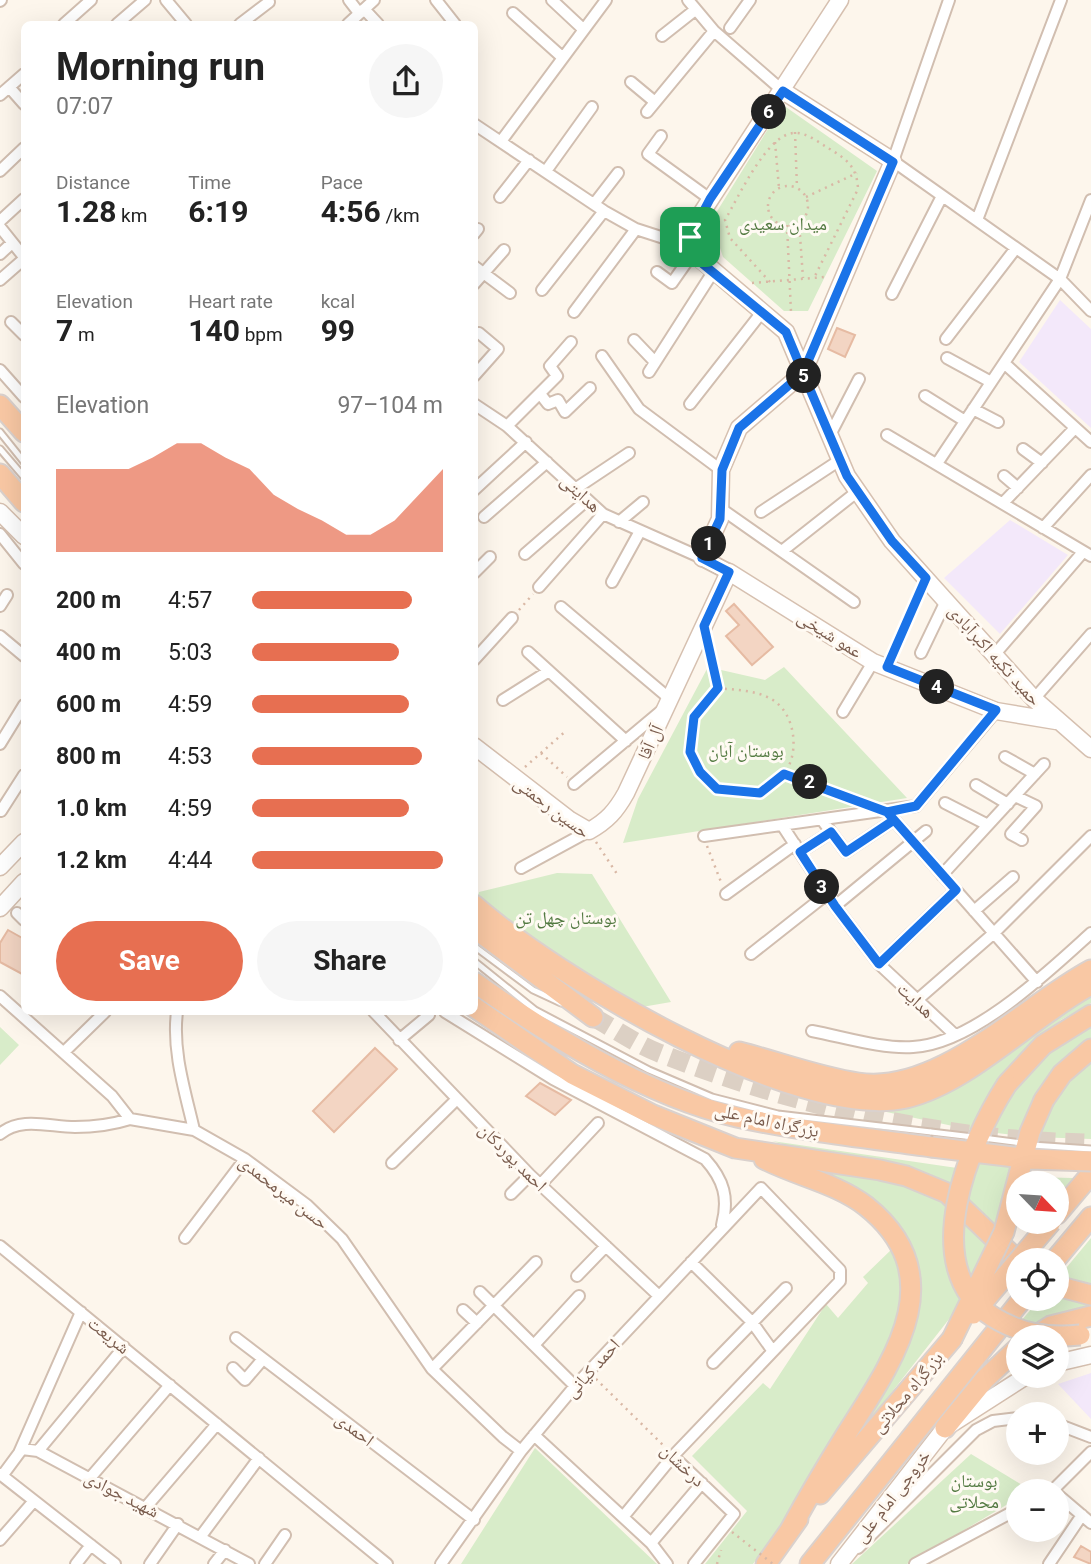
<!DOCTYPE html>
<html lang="en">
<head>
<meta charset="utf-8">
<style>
	body { margin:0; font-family:Roboto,"Noto Naskh Arabic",sans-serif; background:#f6f6f6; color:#222; height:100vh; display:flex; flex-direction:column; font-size:26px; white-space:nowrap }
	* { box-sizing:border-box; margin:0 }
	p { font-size:23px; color:#767676 }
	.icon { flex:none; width:38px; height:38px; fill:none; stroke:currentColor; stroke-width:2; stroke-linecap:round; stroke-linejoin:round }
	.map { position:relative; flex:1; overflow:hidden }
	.sheet { position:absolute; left:21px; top:21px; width:457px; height:994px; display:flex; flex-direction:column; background:#fff; border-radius:10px; box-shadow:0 7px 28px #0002 }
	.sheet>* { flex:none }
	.needle { width:46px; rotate:115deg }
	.controls { position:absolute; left:1006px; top:1171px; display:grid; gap:14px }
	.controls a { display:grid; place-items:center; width:63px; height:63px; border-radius:50%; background:#fff; box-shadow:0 7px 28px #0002; font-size:35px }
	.pin { position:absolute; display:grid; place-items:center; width:60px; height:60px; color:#fff; margin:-30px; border-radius:14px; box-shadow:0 4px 10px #0006 }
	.km { position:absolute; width:35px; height:35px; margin:-18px; border-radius:50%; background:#222; color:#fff; font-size:19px; line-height:35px; text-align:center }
	.round { display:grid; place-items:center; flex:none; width:74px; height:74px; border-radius:37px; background:#f6f6f6 }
	.headline { display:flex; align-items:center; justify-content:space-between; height:119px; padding:0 35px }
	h1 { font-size:38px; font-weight:700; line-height:52px }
	.stats { display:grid; grid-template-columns:repeat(3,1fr); gap:10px; height:119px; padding:7px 35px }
	.stats div { display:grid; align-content:center }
	.stats b { font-size:30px; font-weight:700 }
	.stats small { font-size:19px; font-weight:400 }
	.stats p { font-size:19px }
	.chart { height:196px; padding:14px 35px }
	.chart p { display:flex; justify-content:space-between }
	.chart svg { width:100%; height:126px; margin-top:7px; fill:#e76f51; opacity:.7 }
	.action { display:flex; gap:14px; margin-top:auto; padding:14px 35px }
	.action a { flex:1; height:80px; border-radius:42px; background:#e76f51; color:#fff; font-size:28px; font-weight:700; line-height:80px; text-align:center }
	.action a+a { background:#f6f6f6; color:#222 }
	ul { padding:0 35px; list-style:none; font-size:23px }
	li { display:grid; grid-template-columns:112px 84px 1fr; align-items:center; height:52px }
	li i { height:18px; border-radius:9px; background:#e76f51 }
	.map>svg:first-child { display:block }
	.education { fill:#f3e8fa }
	.green { fill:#d8ecc9 }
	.building { fill:#f3d5c3; stroke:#e6bba3; stroke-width:2 }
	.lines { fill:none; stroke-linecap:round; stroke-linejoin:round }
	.trunk-tunnel { stroke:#dcd0c4; stroke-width:19; stroke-dasharray:19 10; stroke-linecap:butt }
	.service-casing { stroke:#d1beb0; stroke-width:9 }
	.minor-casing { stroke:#d1beb0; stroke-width:14 }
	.tertiary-casing { stroke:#d1beb0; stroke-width:18 }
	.secondary-casing { stroke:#d6c0b0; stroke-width:19 }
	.trunk-casing { stroke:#dad1cd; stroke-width:23 }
	.path { stroke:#d9b8a5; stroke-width:2.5; stroke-dasharray:2 5; stroke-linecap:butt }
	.service { stroke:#fff; stroke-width:5 }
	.minor { stroke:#fff; stroke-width:10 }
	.tertiary { stroke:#fff; stroke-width:14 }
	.secondary { stroke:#fff; stroke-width:16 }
	.trunk { stroke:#f9c8a4; stroke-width:19 }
	.service-bridge-casing { stroke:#d1beb0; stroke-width:9; stroke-linecap:butt }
	.trunk-bridge-casing { stroke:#dad1cd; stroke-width:23; stroke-linecap:butt }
	.path-bridge { stroke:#d9b8a5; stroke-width:2.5; stroke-dasharray:2 5; stroke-linecap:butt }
	.service-bridge { stroke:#fff; stroke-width:5 }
	.trunk-bridge { stroke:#f9c8a4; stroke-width:19 }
	.route-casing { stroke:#fff; stroke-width:14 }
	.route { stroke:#1a73e8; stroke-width:9 }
	.labels { text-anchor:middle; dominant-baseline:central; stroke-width:6; stroke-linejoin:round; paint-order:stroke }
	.park-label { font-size:18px; fill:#537a41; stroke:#fffaf3 }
	.street-label { font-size:18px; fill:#7a5c4d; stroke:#fffaf3 }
</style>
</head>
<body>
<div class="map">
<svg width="1091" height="1564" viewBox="0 0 1091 1564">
	<rect width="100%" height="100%" fill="#fdf6ec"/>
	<path class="education" d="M1060 300 1091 329V428L1019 362Z
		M1010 520 1068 555 1000 634 944 578Z
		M1091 1373V1419L1058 1384Z"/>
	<path class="green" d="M783 105 877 171 808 311H784L723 257 711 221Z
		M708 667 765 680 784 667 907 798 623 843 638 799Z
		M557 873 592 874 671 1002 642 1007 476 907 479 892Z
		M1091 993V1003L1061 1020 1031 1046 972 1130 853 1105Z
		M1091 1023V1044L1023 1136 988 1132 1012 1092 1043 1055Z
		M0 1027 19 1045 0 1065Z
		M1091 1057V1139L1034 1137 1048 1102Z
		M772 1141 957 1168 952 1193Z
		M784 1161 876 1175 949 1201 945 1252 964 1300 816 1489C845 1447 922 1353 917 1303 915 1278 902 1249 895 1225Z
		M975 1161 1016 1166 997 1235 966 1202Z
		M1028 1177 1073 1178 1057 1196V1183H1026Z
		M964 1215 993 1243 973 1283 963 1256Z
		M1091 1238V1290L1057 1279Z
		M893 1248 904 1283 895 1342 784 1522 753 1564H705L747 1511 692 1456 763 1383 770 1389 826 1304 838 1318 868 1283 863 1277Z
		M1057 1290 1091 1299V1310L1045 1327 1020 1322 1040 1299 1057 1298Z
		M535 1448 657 1564H461Z
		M971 1454 1032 1491H1018V1498L907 1564H852Z"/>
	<path class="building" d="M837 328 855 335 845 357 828 349Z
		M734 604 773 647 752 665 726 636 739 625 726 611Z
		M8 930 24 939V975L0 962V943Z
		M375 1048 397 1069 334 1132 313 1111Z
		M540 1083 571 1100 555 1115 526 1096Z
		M1081 1546 1091 1552V1564L1074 1557Z"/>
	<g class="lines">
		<path class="trunk-tunnel" d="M593 1017C615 1029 636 1044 659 1053 796 1106 943 1141 1091 1143"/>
		<g class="service-casing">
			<path id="service" d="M0 432 24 462
				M0 449 24 477
				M474 946 533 990 561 1003
				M474 961 535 1010 649 1070 712 1097 778 1114 931 1132"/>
		</g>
		<g class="minor-casing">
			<path id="minor" d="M166 0 186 24
				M349 0 359 13
				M436 0 455 24
				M552 0 583 29
				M688 0 714 31 783 91
				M949 0 893 161 1060 279 1091 311
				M0 1 1 0
				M364 9 378 24
				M513 13 562 57
				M64 24 91 0
				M117 24 145 0
				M240 24 269 2
				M348 24 374 0
				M730 28 750 0
				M662 36 695 10
				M631 82 655 102
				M9 87 24 104
				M0 95 24 74
				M647 112 714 31
				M474 124 604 211 636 229 670 240 690 237
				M661 136 648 154 710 199
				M502 140 606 0
				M0 171 24 148
				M546 171 592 107
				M500 197 529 160
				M594 204 618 173
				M977 220 1061 0
				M0 221 24 199
				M0 227 24 257
				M474 234 478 229
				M0 254 12 243
				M474 266 510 293
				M657 272 672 283 693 253
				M0 280 24 259
				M474 284 504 250
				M542 290 604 211
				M892 294 942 196
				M574 312 636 229
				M11 322 24 335
				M946 339 1016 248
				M634 340 655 362
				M602 356 639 409 721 470
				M947 358 991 382
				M1004 363 1091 442
				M0 370 24 397
				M649 372 713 272
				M474 376 498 349 479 333
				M541 395 548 404 558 400 565 412 590 388
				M925 396 965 421
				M474 404 507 426 603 514 702 558
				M690 404 762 312
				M973 409 998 422
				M507 426 557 376 550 366 571 342
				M830 435 859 379
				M887 435 1091 556
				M1023 449 1042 463
				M938 462 1060 279 1091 200
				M1004 476 1018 488
				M575 489 629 453
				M474 490 526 442
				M1003 503 1075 428
				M720 508 854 602
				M761 512 840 460
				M484 517 547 462
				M619 522 643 502
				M1043 528 1091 475
				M0 534 24 564
				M782 551 858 491
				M525 554 586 501
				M474 573 490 557
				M612 582 639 533
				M539 587 603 514
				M0 606 7 595
				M561 607 670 699
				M0 636 24 656
				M528 652 626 741
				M921 653 946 601
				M995 654 1083 552
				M474 660 512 618
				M1034 699 1091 634
				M503 700 549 671
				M843 712 873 662
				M0 744 24 705
				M1005 757 1035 774
				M574 784 661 711
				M976 785 1008 804
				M1015 796 1036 806 1011 834 1022 840
				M945 803 988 825
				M1 811 24 775
				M887 812 1037 982
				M822 820 846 852 894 820
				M782 825 835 906 879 964 955 1035
				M704 836 916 806 996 711
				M800 852 831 832
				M521 868 589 831
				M942 875 1044 764
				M726 894 795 844
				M835 906 926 831
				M974 911 1013 877
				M17 913 24 920
				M751 954 827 894
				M879 964 956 890
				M0 996 112 1096 130 1119 194 1130 245 1159 307 1205 342 1239 432 1369 503 1437 521 1451
				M916 1001 994 933 1091 836
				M177 1012C172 1051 185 1091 194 1130
				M374 1012 530 1175 659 1296
				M445 1012 553 1079 705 1159C724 1180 729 1198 722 1225
				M812 1031C844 1037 881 1049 913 1047 973 1044 1048 972 1091 933
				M399 1040 429 1015
				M64 1052 105 1012
				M0 1134C21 1116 50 1127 75 1127 94 1127 111 1125 130 1119
				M392 1163 457 1099
				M541 1184 598 1123
				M511 1194 530 1175
				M185 1238 245 1159
				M0 1246 387 1564
				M691 1262 752 1322 772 1350
				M577 1276 606 1246
				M480 1292 575 1386
				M463 1310 477 1323
				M236 1338 474 1520
				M534 1345 579 1296
				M713 1363 786 1288
				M233 1368 245 1380 263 1359
				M432 1369 536 1262
				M1057 1424 1091 1437
				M534 1435 651 1543 667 1564
				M38 1451 124 1347
				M19 1453 81 1312
				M673 1456 734 1514 694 1564
				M0 1474 115 1564
				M2 1476 22 1449 38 1451 249 1564
				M90 1478 170 1385
				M1052 1491 1091 1452
				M1057 1494 1091 1523
				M146 1507 217 1424
				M201 1536 259 1458
				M0 1540 33 1502
				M651 1543 702 1483
				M858 1548 976 1430 993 1421 1018 1418
				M76 1564 91 1545
				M150 1564 178 1524
				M214 1564 225 1550
				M265 1564 285 1535
				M441 1564 521 1451 575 1386 761 1188 840 1270V1281L673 1456 623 1517
				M915 1564 1018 1509
				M1049 1564 1082 1515"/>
		</g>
		<g class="tertiary-casing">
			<path id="tertiary" d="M702 558 729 572"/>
		</g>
		<g class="secondary-casing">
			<path id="secondary" d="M840 0 697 220 690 237 693 253 786 332 847 476 892 541 1034 699 1091 749
				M0 512 24 536
				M702 558 720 519 721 470 739 428 803 373 893 161 783 91
				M474 746 570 820 589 831C607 821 616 811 626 793L729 572 873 662 996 711 1056 721
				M0 867 24 842
				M0 908 24 882
				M1057 1363 1091 1355
				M839 1564 945 1428 1026 1376"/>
		</g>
		<g class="trunk-casing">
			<path id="trunk" d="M0 405 24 432
				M0 474 24 502
				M474 905C555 976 797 1122 906 1098 970 1083 1032 1016 1091 985
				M474 928 593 1017
				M474 982C550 1036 646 1096 737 1117 801 1131 867 1138 932 1147
				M474 1007 572 1074 653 1115 735 1148 880 1170 906 1176 947 1193 1018 1261
				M739 1052C779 1062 818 1077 858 1083 938 1096 1025 1005 1091 970
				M1007 1084 1043 1045 1091 1015
				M1044 1100 1062 1074 1091 1049
				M764 1159C797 1176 836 1183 866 1206 954 1276 893 1361 847 1433 827 1465 808 1497 790 1530
				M1057 1214 1091 1174
				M1055 1260 1091 1217
				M1057 1286 1091 1295
				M1034 1337 1051 1326 1091 1316
				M945 1428 985 1379 1018 1348
				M820 1494 952 1339
				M766 1564 798 1519
				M810 1564 1023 1298"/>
		</g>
		<path class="path" d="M795 132 797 188
			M775 142 779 188
			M768 206a20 20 0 1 1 40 0a20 20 0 1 1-40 0Z
			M806 197 857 173
			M799 221 803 278
			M787 225 791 312
			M770 282 730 238 725 220C738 198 767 134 794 133 806 132 818 142 828 148 847 159 857 167 858 189L814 278
			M752 283 825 277
			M519 610 533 594
			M709 650 718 688
			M892 655 919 593
			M718 688C735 690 756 690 771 699 796 712 801 756 782 776 776 782 767 787 760 793L717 789 700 772 690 752 694 717Z
			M541 753 567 777
			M525 767 567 730
			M784 774 860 801
			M596 842 619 877
			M707 846 721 882
			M596 1379 666 1448
			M717 1564 721 1550"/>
		<use href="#service" class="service"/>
		<use href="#minor" class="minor"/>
		<use href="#tertiary" class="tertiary"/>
		<use href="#secondary" class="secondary"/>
		<use href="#trunk" class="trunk"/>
		<g class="service-bridge-casing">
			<path id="service-bridge" d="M931 1132 973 1137
				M983 1138 1022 1143
				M1032 1145 1091 1149"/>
		</g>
		<g class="trunk-bridge-casing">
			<path id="trunk-bridge" d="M1007 1084C969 1143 916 1268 993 1317 1021 1334 1047 1338 1080 1335
				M932 1147 1030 1159 1091 1161
				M973 1314 1051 1222
				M952 1339 1004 1232 1030 1132 1044 1100"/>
		</g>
		<path class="path-bridge" d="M732 1532 773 1564"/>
		<use href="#service-bridge" class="service-bridge"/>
		<use href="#trunk-bridge" class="trunk-bridge"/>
	</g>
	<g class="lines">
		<g class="route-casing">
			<path id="route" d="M690 237 693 253 698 260 786 332 803 373 739 428 722 470 720 519 702 558 729 572 704 626 718 688 694 717 690 752 700 772 717 789 760 793 784 774 887 812 956 890 879 964 835 906 800 852 831 832 846 852 894 820 887 812 916 806 996 710 887 667 926 578 892 541 847 476 803 373 893 162 783 91 710 199 690 237"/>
		</g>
		<use href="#route" class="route"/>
	</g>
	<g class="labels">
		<g class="park-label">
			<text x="783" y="223">میدان سعیدی</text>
			<text x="746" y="750">بوستان آبان</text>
			<text x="566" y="917">بوستان چهل تن</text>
			<text x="974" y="1480">بوستان<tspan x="974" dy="21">محلاتی</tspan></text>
		</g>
		<g class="street-label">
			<text transform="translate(581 493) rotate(42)">هدایتی</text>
			<text transform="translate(830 634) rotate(32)">عمو شیخی</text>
			<text transform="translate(995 655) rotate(48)">حمید تکیه اکبرآبادی</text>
			<text transform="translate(650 742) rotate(-65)">آل آقا</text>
			<text transform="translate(552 807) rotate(37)">حسین رحمتی</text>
			<text transform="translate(916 1000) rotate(43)">هدایت</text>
			<text transform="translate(767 1120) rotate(12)">بزرگراه امام علی</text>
			<text transform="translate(513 1157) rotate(45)">احمد پوردکان</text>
			<text transform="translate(284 1192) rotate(38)">حسن میرمحمدی</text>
			<text transform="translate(109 1335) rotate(39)">شریعت</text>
			<text transform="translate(592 1368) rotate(-48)">احمد کیانی</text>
			<text transform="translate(907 1392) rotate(-50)">بزرگراه محلاتی</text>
			<text transform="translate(355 1429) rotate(37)">احمدی</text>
			<text transform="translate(683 1465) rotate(44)">درخشان</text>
			<text transform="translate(122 1494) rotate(27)">شهید جوادی</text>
			<text transform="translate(892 1496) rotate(-52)">خروجی امام علی</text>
		</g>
	</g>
</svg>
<div class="controls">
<a><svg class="needle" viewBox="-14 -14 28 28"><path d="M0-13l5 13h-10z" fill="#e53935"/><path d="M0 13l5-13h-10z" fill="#767676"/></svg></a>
<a><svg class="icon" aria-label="locate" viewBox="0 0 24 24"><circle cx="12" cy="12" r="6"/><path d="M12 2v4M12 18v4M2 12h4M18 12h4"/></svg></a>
<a><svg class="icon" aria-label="layers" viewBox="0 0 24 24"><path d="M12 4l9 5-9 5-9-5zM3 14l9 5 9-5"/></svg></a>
<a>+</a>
<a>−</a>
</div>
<div class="pin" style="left:690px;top:237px;background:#1e9e55"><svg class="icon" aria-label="arrive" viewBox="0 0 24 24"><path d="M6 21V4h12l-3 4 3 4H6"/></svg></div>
<b class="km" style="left:709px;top:544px">1</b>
<b class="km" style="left:810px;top:782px">2</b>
<b class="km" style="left:822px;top:887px">3</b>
<b class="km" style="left:937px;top:687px">4</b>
<b class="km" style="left:804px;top:376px">5</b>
<b class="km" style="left:769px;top:112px">6</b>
<section class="sheet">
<div class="headline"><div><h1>Morning run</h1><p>07:07</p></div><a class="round"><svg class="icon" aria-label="share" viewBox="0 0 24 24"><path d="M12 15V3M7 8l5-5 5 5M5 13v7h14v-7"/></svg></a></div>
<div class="stats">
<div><p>Distance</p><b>1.28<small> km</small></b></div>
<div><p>Time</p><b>6:19</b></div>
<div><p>Pace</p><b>4:56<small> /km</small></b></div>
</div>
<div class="stats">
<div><p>Elevation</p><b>7<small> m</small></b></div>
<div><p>Heart rate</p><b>140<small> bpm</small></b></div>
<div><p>kcal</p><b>99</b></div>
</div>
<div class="chart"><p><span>Elevation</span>97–104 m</p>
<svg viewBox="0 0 160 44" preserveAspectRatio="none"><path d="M0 44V15L10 15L20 15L30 15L40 11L50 6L60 6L70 11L80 15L90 24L100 29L110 33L120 38L130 38L140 33L150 24L160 15V44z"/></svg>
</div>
<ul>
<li><b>200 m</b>4:57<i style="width:84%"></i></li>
<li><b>400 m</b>5:03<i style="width:77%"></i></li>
<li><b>600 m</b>4:59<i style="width:82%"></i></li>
<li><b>800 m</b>4:53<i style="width:89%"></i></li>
<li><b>1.0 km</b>4:59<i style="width:82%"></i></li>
<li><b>1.2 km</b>4:44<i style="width:100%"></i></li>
</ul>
<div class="action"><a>Save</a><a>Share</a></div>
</section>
</div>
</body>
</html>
